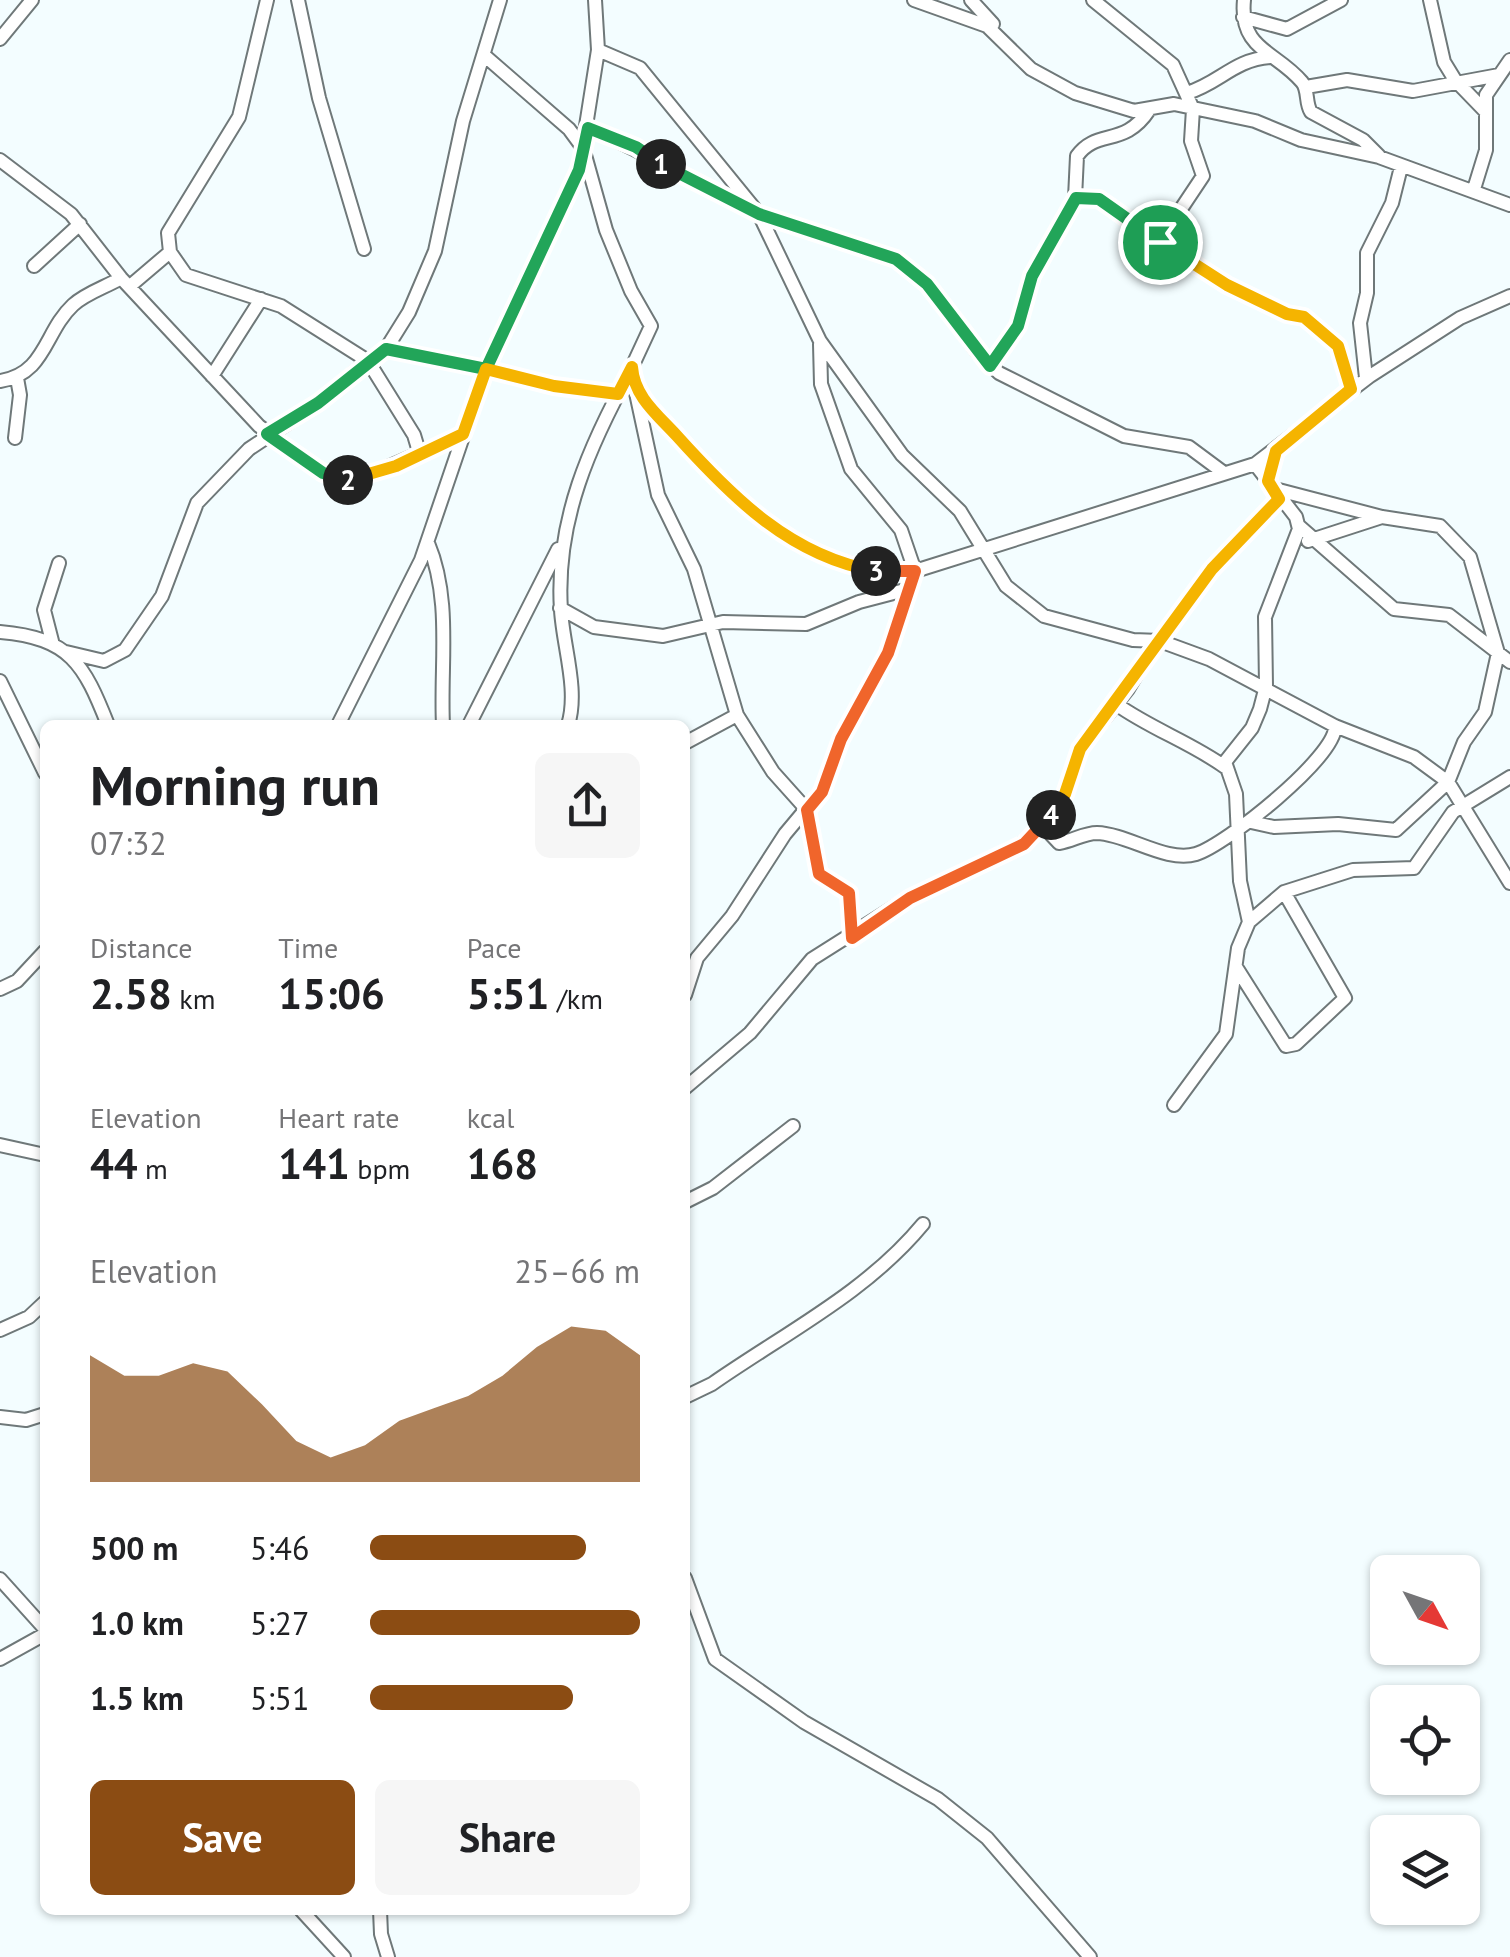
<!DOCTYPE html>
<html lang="en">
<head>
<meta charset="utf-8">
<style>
	body { margin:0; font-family:"PT Sans",sans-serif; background:#f6f6f6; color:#202124; height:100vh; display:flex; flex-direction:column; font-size:38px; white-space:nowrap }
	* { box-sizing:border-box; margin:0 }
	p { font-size:32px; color:#757577 }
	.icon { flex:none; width:55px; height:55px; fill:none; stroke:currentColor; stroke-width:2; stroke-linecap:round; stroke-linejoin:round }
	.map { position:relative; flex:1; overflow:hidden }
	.sheet { position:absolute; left:40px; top:720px; width:650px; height:1195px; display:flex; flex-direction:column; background:#fff; border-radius:15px; box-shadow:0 2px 8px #0004 }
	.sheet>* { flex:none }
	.needle { width:65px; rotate:130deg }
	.controls { position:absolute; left:1370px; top:1555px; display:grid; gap:20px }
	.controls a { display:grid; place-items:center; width:110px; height:110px; border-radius:15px; background:#fff; box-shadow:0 2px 8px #0004; font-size:50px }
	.pin { position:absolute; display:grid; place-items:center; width:85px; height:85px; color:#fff; margin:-42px; border:5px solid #fff; border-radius:50%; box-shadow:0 2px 10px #0007 }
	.km { position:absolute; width:50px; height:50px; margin:-25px; border-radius:50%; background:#222; color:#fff; font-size:28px; line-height:50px; text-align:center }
	.round { display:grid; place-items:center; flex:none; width:105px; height:105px; border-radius:15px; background:#f6f6f6 }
	.overview { display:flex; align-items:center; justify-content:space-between; height:170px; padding:0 50px }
	h1 { font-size:55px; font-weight:800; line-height:75px }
	.stats { display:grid; grid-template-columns:repeat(3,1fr); gap:15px; height:170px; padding:10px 50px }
	.stats div { display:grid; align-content:center }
	.stats b { font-size:42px; font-weight:800 }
	.stats small { font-size:28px; font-weight:400 }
	.stats p { font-size:28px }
	.chart { height:280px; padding:20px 50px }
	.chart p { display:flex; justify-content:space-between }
	.chart svg { width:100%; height:180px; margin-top:10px; fill:#8b4c13; opacity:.7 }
	.cta { display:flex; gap:20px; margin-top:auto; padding:20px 50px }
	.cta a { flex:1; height:115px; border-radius:15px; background:#8b4c13; color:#fff; font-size:40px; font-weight:800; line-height:115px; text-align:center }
	.cta a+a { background:#f6f6f6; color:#202124 }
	ul { padding:0 50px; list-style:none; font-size:32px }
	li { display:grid; grid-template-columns:160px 120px 1fr; align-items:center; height:75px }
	li i { height:25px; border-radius:12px; background:#8b4c13 }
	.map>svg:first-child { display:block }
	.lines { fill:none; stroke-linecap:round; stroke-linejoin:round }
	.minor-casing { stroke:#6f7879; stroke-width:16 }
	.minor { stroke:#fff; stroke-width:12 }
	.split-1-casing { stroke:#fff; stroke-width:20 }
	.split-2-casing { stroke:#fff; stroke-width:20 }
	.split-3-casing { stroke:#fff; stroke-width:20 }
	.split-4-casing { stroke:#fff; stroke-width:20 }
	.split-5-casing { stroke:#fff; stroke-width:20 }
	.split-1 { stroke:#22a559; stroke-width:12 }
	.split-2 { stroke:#22a559; stroke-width:12 }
	.split-3 { stroke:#f5b400; stroke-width:12 }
	.split-4 { stroke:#f0652b; stroke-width:12 }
	.split-5 { stroke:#f5b400; stroke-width:12 }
</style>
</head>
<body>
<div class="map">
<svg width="1510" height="1957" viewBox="0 0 1510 1957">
	<rect width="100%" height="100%" fill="#f3fdff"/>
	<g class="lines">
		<g class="minor-casing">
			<path id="minor" d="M267 0 239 117 168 233 170 252 186 275 281 306 368 361 386 349 554 385 618 393
				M298 0 319 98 364 249
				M914 0 987 26 1031 69 1075 93 1134 111 1174 104 1255 121 1301 140 1379 157 1510 205
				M971 0 993 24
				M1093 0 1173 65 1193 109 1191 141 1203 176 1159 242
				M1244 0C1239 50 1276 51 1302 82 1309 90 1305 103 1311 112L1363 140 1379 156
				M1430 0 1444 62 1455 80 1485 111
				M1243 17 1287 29 1341 0
				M0 39 32 0
				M598 50 640 68 759 214 820 341 902 455 960 511 1006 586 1044 616 1133 640 1160 641 1209 659 1335 726 1414 757 1448 782 1510 883
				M485 56 569 129 583 148 606 230 631 291 651 326 632 367 636 391C714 478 787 575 915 571L1255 464 1370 376 1460 318 1510 296
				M1306 87 1347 80 1413 91 1499 75
				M1187 93C1220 83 1233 60 1270 57
				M588 129C647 150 697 189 756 210
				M0 160 71 214 121 278 259 426 323 473 358 480 463 434
				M1474 189 1486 150V95L1510 60
				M1075 198 1099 199 1213 277 1287 314 1304 317 1338 346 1351 389
				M759 214 895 259 927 284 978 353 999 373 1124 436 1189 447 1224 473
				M34 266 80 224
				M130 286 170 252
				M386 349 409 312 435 251 463 121 500 0
				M990 366 1019 326 1032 275 1075 198 1077 156C1097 128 1124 148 1149 110
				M212 376 261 299
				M1366 378 1360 323 1367 293V253L1392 203 1401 167
				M0 381C46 374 44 332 73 305 86 293 106 287 121 278
				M636 393 658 495 694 569 737 715 773 772 807 810 819 874 849 893 852 938
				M15 438 20 395 17 378
				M1299 526 1394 609 1449 615 1510 662
				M1308 541 1382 517
				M428 543C452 600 440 665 443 725
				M560 608 594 627 663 636 723 622 806 624 859 602 905 590
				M0 632C70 638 84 664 108 725
				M52 641 44 610 59 563
				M66 652 104 661 125 650 162 596 197 503 249 449 318 403 368 361 414 435 420 455
				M0 681 45 773
				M1116 704C1151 729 1190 742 1225 767
				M338 725 421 560 486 369 579 170 598 50 595 0
				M469 725 558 549
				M568 725C579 690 563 646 561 610 555 521 590 444 632 368
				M685 743 737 715
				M1251 822 1274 827 1338 824 1396 830 1448 782 1464 742 1485 712 1498 653 1470 557 1440 526 1382 517 1271 488
				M1043 826 1059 843C1072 841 1084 833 1097 833 1128 834 1166 863 1196 854 1226 845 1337 756 1335 726
				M1249 922 1284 892 1353 870 1414 868 1453 812 1510 777
				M1236 967 1286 1046 1296 1044 1345 998 1284 892
				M0 989 17 981 45 951
				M685 995 697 958 732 916 785 834 821 791 841 739 888 653 915 571 901 530 851 469 821 384 820 344
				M685 1088 750 1033 812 959 910 897 1029 840 1062 799 1080 749 1128 689 1150 652 1225 554 1279 499
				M1174 1105 1226 1034 1238 948 1249 922 1240 881 1236 794 1225 762 1252 728 1260 709 1266 686 1265 617 1299 529 1296 517 1255 464
				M0 1145 45 1155
				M685 1202 713 1188 793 1126
				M0 1330 29 1317 45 1302
				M685 1397 712 1384C785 1333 866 1293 923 1224
				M0 1417 26 1420 45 1414
				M685 1578 715 1659 804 1722 938 1799 987 1838 1090 1957
				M0 1579 45 1629
				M0 1659 45 1634
				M301 1910 344 1957
				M380 1910 381 1934 388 1957"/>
		</g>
		<use href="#minor" class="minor"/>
	</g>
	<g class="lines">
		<g class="split-1-casing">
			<path id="split-1" d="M661 164 759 214 896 259 927 284 990 366 1018 326 1032 276 1076 198 1099 199 1160 242"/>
		</g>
		<g class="split-2-casing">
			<path id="split-2" d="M348 480 323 473 267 434 318 403 386 349 486 369 579 170 588 128 636 147 661 164"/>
		</g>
		<g class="split-3-casing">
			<path id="split-3" d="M348 480 396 466 463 434 486 369 554 386 618 394 632 367C634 397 658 415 677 436 731 496 791 557 876 571"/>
		</g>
		<g class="split-4-casing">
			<path id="split-4" d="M876 571H915L888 653 841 739 822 792 807 810 819 874 849 893 852 938 910 898 1024 844 1051 815"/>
		</g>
		<g class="split-5-casing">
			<path id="split-5" d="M1051 815 1065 794 1080 749 1212 569 1279 499 1268 481 1276 451 1351 389 1338 346 1304 317 1287 314 1227 285 1160 242"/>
		</g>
		<use href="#split-1" class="split-1"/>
		<use href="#split-2" class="split-2"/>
		<use href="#split-3" class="split-3"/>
		<use href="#split-4" class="split-4"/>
		<use href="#split-5" class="split-5"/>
	</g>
</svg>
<div class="controls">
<a><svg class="needle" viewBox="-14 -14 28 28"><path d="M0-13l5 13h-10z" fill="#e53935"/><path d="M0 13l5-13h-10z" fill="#757577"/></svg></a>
<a><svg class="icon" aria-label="locate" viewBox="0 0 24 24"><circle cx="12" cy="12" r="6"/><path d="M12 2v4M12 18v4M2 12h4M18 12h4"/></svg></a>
<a><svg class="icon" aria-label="layers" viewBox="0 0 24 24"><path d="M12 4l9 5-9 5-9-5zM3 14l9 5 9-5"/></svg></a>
</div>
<div class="pin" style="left:1160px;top:242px;background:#1e9e55"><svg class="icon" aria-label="arrive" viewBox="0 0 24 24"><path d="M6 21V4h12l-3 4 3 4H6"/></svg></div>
<b class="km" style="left:661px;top:164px">1</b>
<b class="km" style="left:348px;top:480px">2</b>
<b class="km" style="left:876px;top:571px">3</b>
<b class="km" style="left:1051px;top:815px">4</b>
<section class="sheet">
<div class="overview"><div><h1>Morning run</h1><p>07:32</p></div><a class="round"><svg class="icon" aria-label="share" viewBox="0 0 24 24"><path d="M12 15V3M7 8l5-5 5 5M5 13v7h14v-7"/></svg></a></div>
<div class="stats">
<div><p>Distance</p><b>2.58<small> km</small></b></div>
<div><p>Time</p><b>15:06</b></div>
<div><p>Pace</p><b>5:51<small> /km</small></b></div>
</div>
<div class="stats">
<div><p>Elevation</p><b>44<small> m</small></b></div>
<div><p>Heart rate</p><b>141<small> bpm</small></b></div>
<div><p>kcal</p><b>168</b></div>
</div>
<div class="chart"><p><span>Elevation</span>25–66 m</p>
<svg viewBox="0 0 160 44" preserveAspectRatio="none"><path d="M0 44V13L10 18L20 18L30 15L40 17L50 25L60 34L70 38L80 35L90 29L100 26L110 23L120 18L130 11L140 6L150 7L160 13V44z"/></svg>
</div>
<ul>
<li><b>500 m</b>5:46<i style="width:80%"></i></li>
<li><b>1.0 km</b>5:27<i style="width:100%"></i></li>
<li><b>1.5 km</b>5:51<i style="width:75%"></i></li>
</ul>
<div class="cta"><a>Save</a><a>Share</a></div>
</section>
</div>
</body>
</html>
